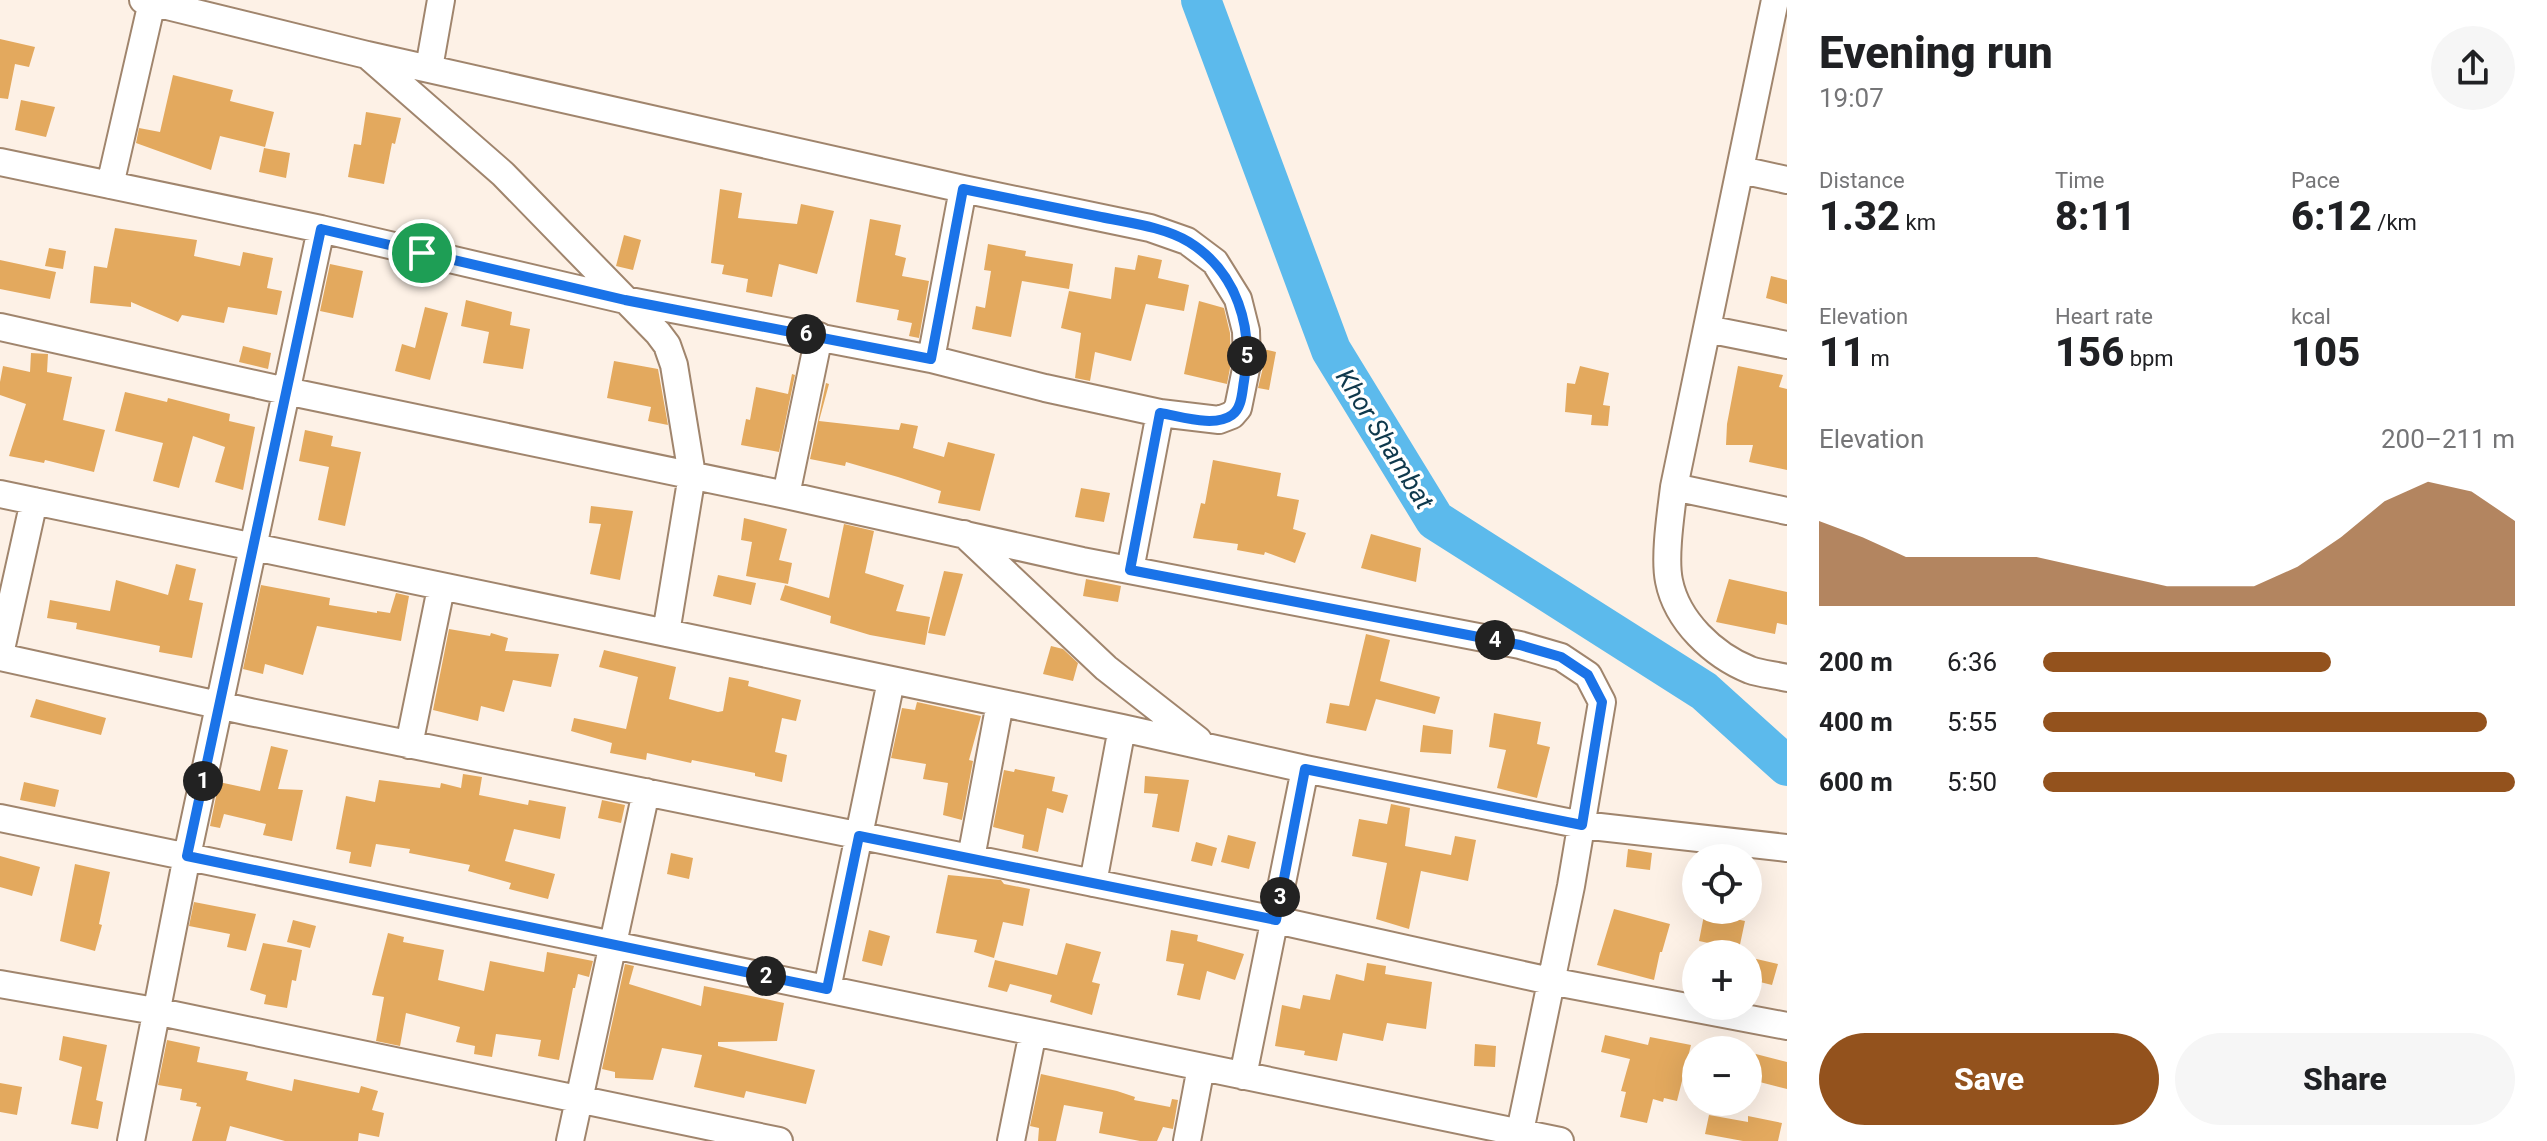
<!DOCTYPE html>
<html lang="en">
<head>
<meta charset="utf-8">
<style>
	body { margin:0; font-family:Roboto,sans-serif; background:#f6f6f6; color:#202124; height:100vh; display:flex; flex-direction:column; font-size:30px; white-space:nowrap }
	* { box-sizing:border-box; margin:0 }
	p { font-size:26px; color:#757577 }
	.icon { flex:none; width:44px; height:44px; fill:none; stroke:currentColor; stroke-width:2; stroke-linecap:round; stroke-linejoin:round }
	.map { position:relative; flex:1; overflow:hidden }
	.side { display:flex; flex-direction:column; background:#fff; width:760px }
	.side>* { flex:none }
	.tools { position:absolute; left:1682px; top:844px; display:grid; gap:16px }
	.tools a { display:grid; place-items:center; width:80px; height:80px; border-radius:50%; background:#fff; box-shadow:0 8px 32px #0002; font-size:40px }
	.pin { position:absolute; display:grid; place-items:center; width:68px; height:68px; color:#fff; margin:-34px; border:4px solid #fff; border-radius:50%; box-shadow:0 2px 8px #0007 }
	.km { position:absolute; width:40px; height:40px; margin:-20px; border-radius:50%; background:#222; color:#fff; font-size:22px; line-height:40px; text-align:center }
	.round { display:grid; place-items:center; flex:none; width:84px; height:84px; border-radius:42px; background:#f6f6f6 }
	.summary { display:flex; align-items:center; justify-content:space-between; height:136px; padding:0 32px }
	h1 { font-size:44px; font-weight:800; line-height:60px }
	.metrics { display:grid; grid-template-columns:repeat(3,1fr); gap:12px; height:136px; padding:8px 32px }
	.metrics div { display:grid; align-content:center }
	.metrics b { font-size:40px; font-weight:800 }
	.metrics small { font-size:22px; font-weight:400 }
	.metrics p { font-size:22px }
	.chart { height:224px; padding:16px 32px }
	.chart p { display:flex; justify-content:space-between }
	.chart svg { width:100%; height:144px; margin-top:8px; fill:#93521d; opacity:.7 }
	.primary-button { display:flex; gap:16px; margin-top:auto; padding:16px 32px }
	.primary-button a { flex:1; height:92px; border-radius:48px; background:#93521d; color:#fff; font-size:32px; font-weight:800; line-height:92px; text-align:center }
	.primary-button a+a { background:#f6f6f6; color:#202124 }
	ul { padding:0 32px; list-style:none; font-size:26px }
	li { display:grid; grid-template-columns:128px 96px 1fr; align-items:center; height:60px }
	li i { height:20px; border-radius:10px; background:#93521d }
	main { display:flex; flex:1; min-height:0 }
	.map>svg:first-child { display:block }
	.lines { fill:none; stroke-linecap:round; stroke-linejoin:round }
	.river { stroke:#5cbaec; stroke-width:40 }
	.building { fill:#e3a95e }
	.street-casing { stroke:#a0856d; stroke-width:30 }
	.street { stroke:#fff; stroke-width:26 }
	.route-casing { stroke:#fff; stroke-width:16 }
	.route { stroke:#1a73e8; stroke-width:10 }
	.labels { text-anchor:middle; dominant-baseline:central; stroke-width:7; stroke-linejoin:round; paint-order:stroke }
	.water-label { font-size:26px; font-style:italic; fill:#0e384c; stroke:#fff }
</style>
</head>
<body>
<main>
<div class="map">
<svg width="1787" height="1141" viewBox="0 0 1787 1141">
	<rect width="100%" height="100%" fill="#fdf1e6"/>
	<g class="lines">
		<path class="river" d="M1201 0 1331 350 1435 520 1704 691 1787 766"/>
	</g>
	<path class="building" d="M0 39 35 47 29 67 15 64 8 99 0 98Z
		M173 75 233 90 230 101 274 112 265 147 220 136 211 170 136 143 139 128 160 132Z
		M21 100 55 107 46 137 15 130Z
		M366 112 401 118 395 144 392 143 384 184 348 177 354 144 361 145Z
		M264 148 290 153 286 178 259 172Z
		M720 189 742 193 738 218 797 224 801 204 834 211 817 274 779 264 772 297 746 292 748 279 722 274 724 265 711 263Z
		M870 219 901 225 895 255 906 258 902 276 929 281 919 338 909 336 912 323 897 320 899 310 856 302Z
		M115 228 197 240 194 256 240 266 243 252 273 258 267 288 282 291 277 315 228 307 224 323 182 315 178 322 131 302V307L90 303 94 266 107 268Z
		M624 235 641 240 633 270 616 266Z
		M988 244 1026 251 1025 256 1073 264 1069 289 1022 281 1011 337 972 329 976 306 985 308 991 271 984 270Z
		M49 248 66 251 63 269 45 266Z
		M1138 255 1162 260 1158 278 1189 285 1184 311 1146 304 1131 361 1095 352 1090 381 1075 378 1081 333 1061 328 1069 291 1111 299 1115 267 1135 270Z
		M0 260 56 272 50 299 0 289Z
		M330 264 363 271 353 318 320 311Z
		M1771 276 1787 280V304L1766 298Z
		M466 300 512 312 510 325 530 329 523 369 483 363 489 332 461 326Z
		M1199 301 1224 308 1230 333 1231 363 1227 384 1184 374Z
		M425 307 448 313 430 380 395 371 402 344 415 348Z
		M243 346 271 353 268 369 239 362Z
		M1263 349 1276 352 1269 390 1258 388 1263 367Z
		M31 353 48 354 47 372 72 377 63 420 105 430 94 472 45 460 44 463 9 456 26 404 0 395V382L3 366 30 372Z
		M614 361 658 369 668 425 648 421 651 407 607 398Z
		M1580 366 1609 373 1603 405 1610 406 1608 426 1591 425 1592 415 1565 412 1567 383 1575 384Z
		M1738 366 1783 375 1779 387 1787 389V470L1749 462 1753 445H1726L1727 424Z
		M792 374 795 375 779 452 741 445 746 419 750 420 756 387 788 394Z
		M826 383 829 384 819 421 899 430 901 423 918 426 913 448 944 457 948 442 995 454 980 511 938 503 941 491 898 477 846 462 845 466 810 459Z
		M125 392 167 402 168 398 230 414 229 421 255 427 243 490 215 482 225 447 193 436 179 488 153 481 163 443 115 431Z
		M305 430 333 436 331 446 361 452 345 526 318 520 329 467 299 461Z
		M1213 460 1281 473 1277 496 1299 500 1293 529 1306 533 1295 563 1265 552 1264 555 1237 550 1238 544 1193 538 1201 503 1205 504Z
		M1081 488 1110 493 1104 522 1075 517Z
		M591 506 633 511 620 580 590 574 601 524 589 523Z
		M744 518 787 529 779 560 792 563 788 584 746 576 752 542 741 540Z
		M844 524 874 531 865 573 904 585 896 611 930 617 925 645 870 635 830 623 831 616 780 600 785 585 829 598Z
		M1371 534 1421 548 1416 582 1361 568Z
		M176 564 196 569 189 600 203 603 192 658 159 652 160 646 76 629 77 623 47 618 50 600 110 611 116 580 168 595Z
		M944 571 963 574 945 636 928 633Z
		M718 575 756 583 751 605 713 596Z
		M1086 579 1121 586 1118 602 1083 596Z
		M1729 579 1787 592V625L1777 623 1775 634 1716 622Z
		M261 585 330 598 329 605 377 613V611L390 613 396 593 409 596 401 641 317 626 303 675 265 664 263 674 243 669Z
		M449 629 490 636 491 633 508 638 505 651 559 654 551 687 513 680 504 712 481 706 478 721 433 710Z
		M1366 634 1390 640 1380 681 1440 697 1435 714 1376 699 1366 731 1326 723 1330 703 1349 706Z
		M1051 646 1063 649 1078 663 1073 681 1043 674Z
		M604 650 676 667 669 699 718 712 723 711 729 677 749 681 748 686 801 700 796 721 782 718 775 752 787 755 782 782 755 776V773L692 760 691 763 647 753 646 760 610 753 612 743 571 731 574 718 626 729 638 677 599 667Z
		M36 699 106 718 101 735 30 717Z
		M917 702 981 716 969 760 973 761 962 820 943 815 948 783 923 779 926 764 891 758 902 708 915 710Z
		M1494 713 1541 722 1537 744 1550 747 1537 798 1497 788 1506 750 1489 747Z
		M1423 725 1453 730 1451 754 1420 752Z
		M271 746 288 750 278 789 303 790 292 841 263 835 266 824 224 814 220 828 210 826 219 782 260 791Z
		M1015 769 1055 777 1052 791 1068 795 1063 813 1047 808 1038 852 1022 848 1024 835 993 827 1004 770 1014 772Z
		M463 774 482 777 479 795 528 805 529 800 566 807 560 839 514 829 505 861 555 874 548 899 509 889 511 883 468 871 470 865 409 853 410 849 376 844 371 867 349 863 351 852 336 849 346 796 375 802 379 780 440 788 441 783 461 788Z
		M1145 776 1189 780 1179 832 1152 827 1158 794 1144 793Z
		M24 782 59 790 55 807 20 800Z
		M602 800 625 805 621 823 598 818Z
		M1391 804 1410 808 1405 846 1451 855 1455 836 1476 840 1468 881 1421 871 1409 929 1376 919 1387 863 1352 856 1359 819 1387 824Z
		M1228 835 1256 842 1249 869 1221 862Z
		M1196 842 1217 848 1212 866 1191 861Z
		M1628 849 1652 853 1650 870 1626 867Z
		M671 853 693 858 689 879 667 874Z
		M0 856 40 867 32 896 0 887Z
		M75 864 110 872 99 924 102 925 95 951 60 941Z
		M948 875 1001 880 1004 884 1030 889 1023 926 1003 922 994 958 974 952 977 940 936 933Z
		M194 902 256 914 246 951 227 947 230 934 189 926Z
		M1614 909 1670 924 1662 952H1660L1654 980 1597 965Z
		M1705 910H1723L1722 916 1745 921 1738 954H1711L1713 944 1699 941Z
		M293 920 316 926 310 948 287 942Z
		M869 930 890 936 882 966 862 961Z
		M1171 930 1198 935 1197 941 1244 954 1235 980 1207 971 1200 1000 1177 995 1184 964 1166 961Z
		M388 933 404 937 403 942 444 950 438 980 484 991 490 961 544 972 547 952 593 961 589 977 578 974 575 988H573L559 1060 538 1056 541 1040 496 1034 492 1057 474 1054 475 1046 456 1042 460 1027 406 1013 400 1046 376 1041 384 997 372 995Z
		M263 943 302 950 296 981 292 980 287 1008 264 1004 266 995 250 990Z
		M1066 943 1101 952 1092 982 1100 984 1092 1015 1050 1002 1052 995 1010 984 1007 992 988 987 995 960 1057 975Z
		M1748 957 1778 964 1772 985 1748 979Z
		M1367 963 1386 966 1385 974 1432 982 1426 1029 1387 1023 1383 1041 1343 1033 1337 1061 1304 1055 1305 1051 1275 1046 1282 1005 1300 1009 1303 995 1330 1000 1336 974 1364 981Z
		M625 964 634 966 629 984 701 1006 704 986 784 1003 777 1041 718 1042V1046L815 1070 806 1104 746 1091 744 1098 694 1087 702 1055 662 1048 653 1080 615 1078V1072L602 1069Z
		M1605 1035 1648 1045 1650 1037 1691 1045 1677 1101 1664 1098 1663 1102 1653 1099 1647 1123 1620 1117 1626 1092 1621 1091 1630 1059 1601 1052Z
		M63 1036 107 1045 96 1100 103 1102 98 1129 71 1124 82 1067 59 1060Z
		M167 1040 200 1047 197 1062 248 1072 246 1080 292 1091 294 1079 359 1093 361 1086 378 1091 372 1110 384 1113 379 1137 359 1133 358 1141H285L230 1126 226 1141H192L201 1107 196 1106 197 1103 180 1100 182 1089 158 1085Z
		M1475 1044 1496 1046 1495 1067 1474 1066Z
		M1748 1052 1787 1062V1089L1748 1079Z
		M1041 1074 1117 1091 1135 1097 1134 1100 1170 1107 1172 1099 1178 1100 1173 1129 1163 1127 1157 1141H1140L1099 1133 1103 1112 1064 1105 1056 1141H1038L1039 1128 1030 1126Z
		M0 1083 22 1087 17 1115 0 1112Z
		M1709 1115 1748 1122V1116L1782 1123 1778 1141H1743L1705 1134Z"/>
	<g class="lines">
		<g class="street-casing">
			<path id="street" d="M143 0 367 55 503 174 658 333 667 345 674 365 692 475 666 633
				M1775 0 1674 487 1787 511
				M429 68 441 0
				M0 162 321 229 625 300 931 359 1045 388 1160 413 1219 420 1232 415 1238 408 1247 364 1246 331 1238 299 1215 262 1187 241 1150 228 963 189 367 55
				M1741 170 1787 180
				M110 185 152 2
				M0 327 286 391 786 495 1082 561 1520 645 1561 657 1588 675 1602 702 1571 886 1518 1141
				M1707 329 1787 345
				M931 359 963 189
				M1674 487C1671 512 1664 557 1669 581 1677 621 1713 655 1750 670 1761 674 1775 675 1787 678
				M0 494 1122 728 1305 769 1582 825 1787 848
				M786 495 819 336
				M964 534 1106 668 1198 740
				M1130 570 1160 413
				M0 654 34 501
				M0 657 250 712 1276 920 1550 981 1787 1026
				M409 745 441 588
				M0 818 1560 1141
				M971 858 1000 703
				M1093 883 1122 728
				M0 984 155 1011 779 1141
				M827 989 891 681
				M1243 1076 1305 769
				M131 1141 187 856 321 229
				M570 1141 646 792
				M1011 1141 1033 1032
				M1187 1141 1201 1067"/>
		</g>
		<use href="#street" class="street"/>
	</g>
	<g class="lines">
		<g class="route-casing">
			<path id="route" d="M963 189C1009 198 1055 208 1101 217 1130 223 1164 227 1189 242 1237 272 1254 328 1244 381 1242 392 1242 408 1232 415 1214 428 1180 416 1160 413L1130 570 1520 645 1561 657 1588 675 1602 702 1582 825 1305 769 1276 920 859 836 827 989 187 856 321 229 625 300 931 359Z"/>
		</g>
		<use href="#route" class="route"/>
	</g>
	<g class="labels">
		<g class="water-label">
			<text transform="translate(1385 439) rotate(58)">Khor Shambat</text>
		</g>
	</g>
</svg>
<div class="tools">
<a><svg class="icon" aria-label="locate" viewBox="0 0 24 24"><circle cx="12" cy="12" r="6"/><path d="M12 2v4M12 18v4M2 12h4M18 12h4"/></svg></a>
<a>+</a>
<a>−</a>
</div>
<div class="pin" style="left:422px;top:253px;background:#1e9e55"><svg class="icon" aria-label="arrive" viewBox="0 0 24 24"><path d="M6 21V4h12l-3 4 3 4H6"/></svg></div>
<b class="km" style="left:203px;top:781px">1</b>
<b class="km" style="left:766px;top:976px">2</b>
<b class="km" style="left:1280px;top:897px">3</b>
<b class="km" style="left:1495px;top:640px">4</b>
<b class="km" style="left:1247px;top:356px">5</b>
<b class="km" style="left:806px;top:334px">6</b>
</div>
<section class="side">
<div class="summary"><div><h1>Evening run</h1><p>19:07</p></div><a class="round"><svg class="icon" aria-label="share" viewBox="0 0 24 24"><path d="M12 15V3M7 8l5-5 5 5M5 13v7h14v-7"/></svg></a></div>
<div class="metrics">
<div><p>Distance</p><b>1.32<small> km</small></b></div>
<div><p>Time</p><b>8:11</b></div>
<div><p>Pace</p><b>6:12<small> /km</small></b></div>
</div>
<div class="metrics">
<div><p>Elevation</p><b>11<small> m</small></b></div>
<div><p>Heart rate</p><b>156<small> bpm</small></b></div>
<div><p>kcal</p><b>105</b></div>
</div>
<div class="chart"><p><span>Elevation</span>200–211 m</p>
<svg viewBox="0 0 160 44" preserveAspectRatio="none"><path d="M0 44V18L10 23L20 29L30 29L40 29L50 29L60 32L70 35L80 38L90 38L100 38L110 32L120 23L130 12L140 6L150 9L160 18V44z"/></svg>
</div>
<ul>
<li><b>200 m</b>6:36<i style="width:61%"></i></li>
<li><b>400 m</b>5:55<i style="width:94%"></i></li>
<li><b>600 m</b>5:50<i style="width:100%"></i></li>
</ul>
<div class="primary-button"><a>Save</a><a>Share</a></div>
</section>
</main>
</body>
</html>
